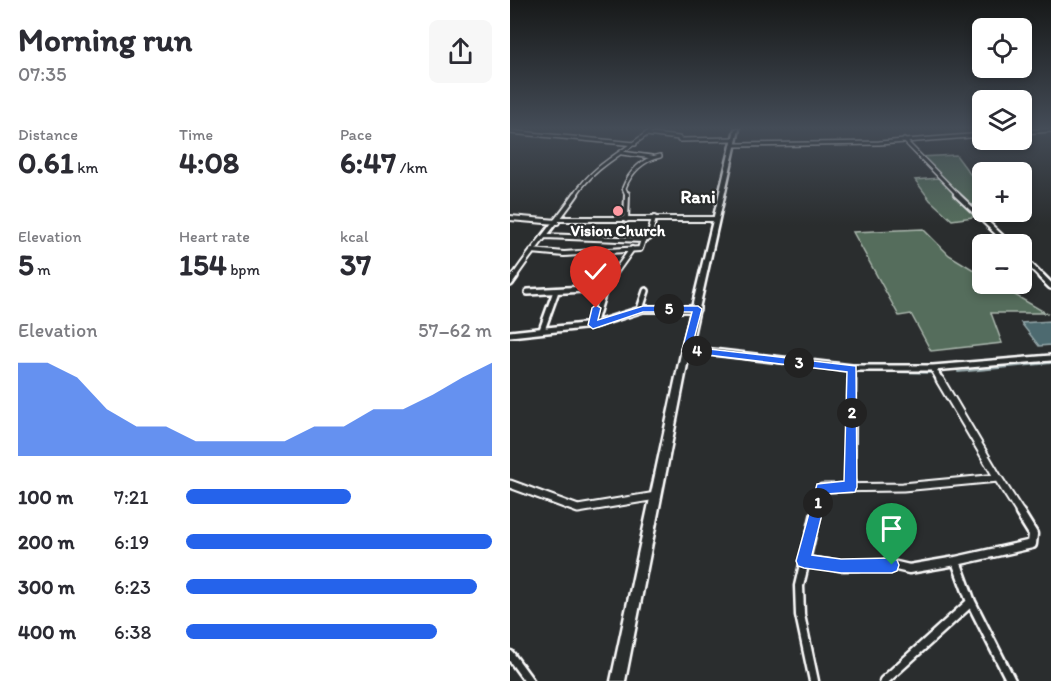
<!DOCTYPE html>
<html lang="en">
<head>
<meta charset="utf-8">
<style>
	body { margin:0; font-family:Itim,sans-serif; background:#f7f7f7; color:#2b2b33; height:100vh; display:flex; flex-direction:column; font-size:22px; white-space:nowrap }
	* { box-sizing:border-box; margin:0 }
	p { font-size:20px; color:#7c7c81 }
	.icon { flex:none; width:33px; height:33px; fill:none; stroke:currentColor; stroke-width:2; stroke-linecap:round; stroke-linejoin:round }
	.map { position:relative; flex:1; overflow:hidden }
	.panel { display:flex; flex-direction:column; background:#fff; width:510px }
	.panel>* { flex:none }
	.fabs { position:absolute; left:462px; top:18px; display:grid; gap:12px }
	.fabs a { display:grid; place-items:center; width:60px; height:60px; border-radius:9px; background:#fff; box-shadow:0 3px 9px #0003; font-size:30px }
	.pin { position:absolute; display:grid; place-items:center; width:51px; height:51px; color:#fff; margin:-62px -26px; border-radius:50% 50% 50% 0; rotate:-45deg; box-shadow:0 0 6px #0007 }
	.pin .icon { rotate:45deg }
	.km { position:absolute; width:30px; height:30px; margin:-15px; border-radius:50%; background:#222; color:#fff; font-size:16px; line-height:30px; text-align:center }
	.round { display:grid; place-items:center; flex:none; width:63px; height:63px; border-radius:9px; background:#f7f7f7 }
	.summary { display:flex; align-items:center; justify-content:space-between; height:102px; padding:0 18px }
	h1 { font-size:33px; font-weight:700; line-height:45px }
	.metrics { display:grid; grid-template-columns:repeat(3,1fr); gap:9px; height:102px; padding:6px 18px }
	.metrics div { display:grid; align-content:center }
	.metrics b { font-size:30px; font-weight:700 }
	.metrics small { font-size:16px; font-weight:400 }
	.metrics p { font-size:16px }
	.chart { height:168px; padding:12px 18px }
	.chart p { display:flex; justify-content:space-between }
	.chart svg { width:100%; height:108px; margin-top:6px; fill:#2563eb; opacity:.7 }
	ul { padding:0 18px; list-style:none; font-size:20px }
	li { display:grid; grid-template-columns:96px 72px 1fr; align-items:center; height:45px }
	li i { height:15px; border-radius:8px; background:#2563eb }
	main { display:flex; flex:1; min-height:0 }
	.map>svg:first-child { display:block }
	.green { fill:#556d5b; stroke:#aab6ad; stroke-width:1.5 }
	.water { fill:#4d6b6f; stroke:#94a6a9; stroke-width:1.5 }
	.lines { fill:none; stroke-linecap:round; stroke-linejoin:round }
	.stream { stroke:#94a6a9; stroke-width:2 }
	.minor-far4-casing { stroke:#fff; stroke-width:6 }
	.minor-far3-casing { stroke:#fff; stroke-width:8 }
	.minor-far2-casing { stroke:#fff; stroke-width:10 }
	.minor-far1-casing { stroke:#fff; stroke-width:11 }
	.minor-casing { stroke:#fff; stroke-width:13 }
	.primary-casing { stroke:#fff; stroke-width:5 }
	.minor-far4 { stroke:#2a2d2e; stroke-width:3 }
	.minor-far3 { stroke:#2a2d2e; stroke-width:4 }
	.minor-far2 { stroke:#2a2d2e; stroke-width:5 }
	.minor-far1 { stroke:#2a2d2e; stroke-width:7 }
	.minor { stroke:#2a2d2e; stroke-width:8 }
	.primary { fill:#2a2d2e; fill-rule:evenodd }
	.route { fill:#2563eb; stroke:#fff; stroke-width:1.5 }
	.poi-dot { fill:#ff9aa2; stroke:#2a2d2e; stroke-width:2 }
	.labels { text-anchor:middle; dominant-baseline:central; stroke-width:4.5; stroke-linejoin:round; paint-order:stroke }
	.far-poi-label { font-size:16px; font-weight:bold; fill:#fff; stroke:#2a2d2e }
	.far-neighbourhood-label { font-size:18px; font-weight:bold; fill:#fff; stroke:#2a2d2e }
</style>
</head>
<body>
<main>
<section class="panel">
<div class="summary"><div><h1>Morning run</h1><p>07:35</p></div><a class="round"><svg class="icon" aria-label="share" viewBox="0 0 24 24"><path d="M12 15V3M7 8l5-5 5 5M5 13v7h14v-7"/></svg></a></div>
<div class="metrics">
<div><p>Distance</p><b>0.61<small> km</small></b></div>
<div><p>Time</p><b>4:08</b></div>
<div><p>Pace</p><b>6:47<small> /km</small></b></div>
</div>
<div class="metrics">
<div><p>Elevation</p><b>5<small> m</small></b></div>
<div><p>Heart rate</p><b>154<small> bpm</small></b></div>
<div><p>kcal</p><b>37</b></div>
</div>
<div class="chart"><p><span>Elevation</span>57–62 m</p>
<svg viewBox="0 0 160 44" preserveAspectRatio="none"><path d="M0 44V6L10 6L20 12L30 25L40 32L50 32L60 38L70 38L80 38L90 38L100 32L110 32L120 25L130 25L140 19L150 12L160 6V44z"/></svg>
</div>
<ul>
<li><b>100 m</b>7:21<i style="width:54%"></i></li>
<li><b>200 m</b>6:19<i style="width:100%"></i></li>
<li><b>300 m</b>6:23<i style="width:95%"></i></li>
<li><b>400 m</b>6:38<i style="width:82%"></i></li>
</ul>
</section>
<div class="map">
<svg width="541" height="681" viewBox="0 0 541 681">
	<rect width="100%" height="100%" fill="#2a2d2e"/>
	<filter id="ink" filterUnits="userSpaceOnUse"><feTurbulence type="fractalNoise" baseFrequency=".0167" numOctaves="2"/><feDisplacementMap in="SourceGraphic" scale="12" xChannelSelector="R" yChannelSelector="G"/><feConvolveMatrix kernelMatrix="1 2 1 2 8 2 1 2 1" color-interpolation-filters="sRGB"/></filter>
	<g filter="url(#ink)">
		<path class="green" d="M446 155 472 190V212H483L489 220H474L470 216 442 220 420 200 405 180 430 178 409 157Z
			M413 229 439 255 472 275V284H486L536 313H481L492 343 421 351 401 314 389 316 343 232Z"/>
		<path class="water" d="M541 321V345L529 346 511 323Z"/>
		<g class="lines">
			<path class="stream" d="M347 371 424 373
				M448 372 541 363"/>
			<g class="minor-far4-casing">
				<path id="minor-far4" d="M0 132 125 144
					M512 132 541 130
					M136 134 169 138V140L225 139
					M394 140 448 195
					M224 145 369 143 472 135
					M112 153 142 157
					M65 195C85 164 115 152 143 129
					M117 195 114 188C120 172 133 159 150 156"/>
			</g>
			<g class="minor-far3-casing">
				<path id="minor-far3" d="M446 194 499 244
					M0 218 47 222
					M49 219H206
					M116 220 117 194
					M35 236 133 240 139 238 144 218
					M22 251 54 254 130 249 133 240
					M512 257 532 277
					M4 277C23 248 46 223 66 194
					M102 277 122 249"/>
			</g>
			<g class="minor-far2-casing">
				<path id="minor-far2" d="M531 276 541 286
					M0 283 5 276
					M18 292 94 288
					M133 309 131 306 136 291
					M83 325 94 288 103 276
					M32 330 46 291
					M0 334 83 325 133 309H187
					M176 349 342 368H423L541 358
					M423 368 431 382
					M342 382V368"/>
			</g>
			<g class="minor-far1-casing">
				<path id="minor-far1" d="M430 380 488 478
					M0 484 68 509 146 496
					M341 487 342 380
					M306 514 312 488 393 487 488 478 511 514"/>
			</g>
			<g class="minor-casing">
				<path id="minor" d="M294 561 331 566 382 565 399 569 446 561
					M461 602 501 681
					M0 655 19 681
					M304 681 290 615 289 586 306 513
					M374 681 461 602 446 561 522 544 523 534 510 513"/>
			</g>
			<g class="primary-casing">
				<path id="primary" d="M225 129H229L180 349 115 681H101L172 349Z"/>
			</g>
			<use href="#minor-far4" class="minor-far4"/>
			<use href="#minor-far3" class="minor-far3"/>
			<use href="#minor-far2" class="minor-far2"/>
			<use href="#minor-far1" class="minor-far1"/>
			<use href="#minor" class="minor"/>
			<use href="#primary" class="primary"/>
		</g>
	</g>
	<linearGradient id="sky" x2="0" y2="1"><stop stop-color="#171919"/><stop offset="0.57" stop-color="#444c57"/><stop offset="1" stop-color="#444c57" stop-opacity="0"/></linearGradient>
	<rect width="541" height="225" fill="url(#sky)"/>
	<path class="route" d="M86 305 91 308 88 320 133 306H188L192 309 182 347 346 366 347 487 345 492 317 494 302 555 331 559 382 558 387 560 389 565 387 571 382 573H331L294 568 288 566 286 561 307 484 334 481 337 372 173 352 172 350 182 312H133L83 329 78 325 82 308Z"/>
	<circle class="poi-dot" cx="108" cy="211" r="6"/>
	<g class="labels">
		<g class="far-poi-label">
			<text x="108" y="230">Vision Church</text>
		</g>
		<g class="far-neighbourhood-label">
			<text x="188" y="197">Rani</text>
		</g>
	</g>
</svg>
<div class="fabs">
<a><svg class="icon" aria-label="locate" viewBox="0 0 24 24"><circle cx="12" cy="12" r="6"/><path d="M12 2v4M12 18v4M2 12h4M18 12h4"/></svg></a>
<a><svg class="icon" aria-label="layers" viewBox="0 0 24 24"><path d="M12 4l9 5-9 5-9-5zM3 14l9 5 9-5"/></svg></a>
<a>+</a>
<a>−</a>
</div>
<div class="pin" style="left:382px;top:565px;background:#1e9e55"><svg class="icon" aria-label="arrive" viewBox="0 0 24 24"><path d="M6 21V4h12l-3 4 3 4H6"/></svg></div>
<div class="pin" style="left:86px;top:308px;background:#d93025"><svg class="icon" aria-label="check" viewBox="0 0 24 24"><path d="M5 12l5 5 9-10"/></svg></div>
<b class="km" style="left:308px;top:503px">1</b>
<b class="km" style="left:342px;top:413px">2</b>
<b class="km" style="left:289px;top:363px">3</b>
<b class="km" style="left:187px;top:351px">4</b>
<b class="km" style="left:159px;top:309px">5</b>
</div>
</main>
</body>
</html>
